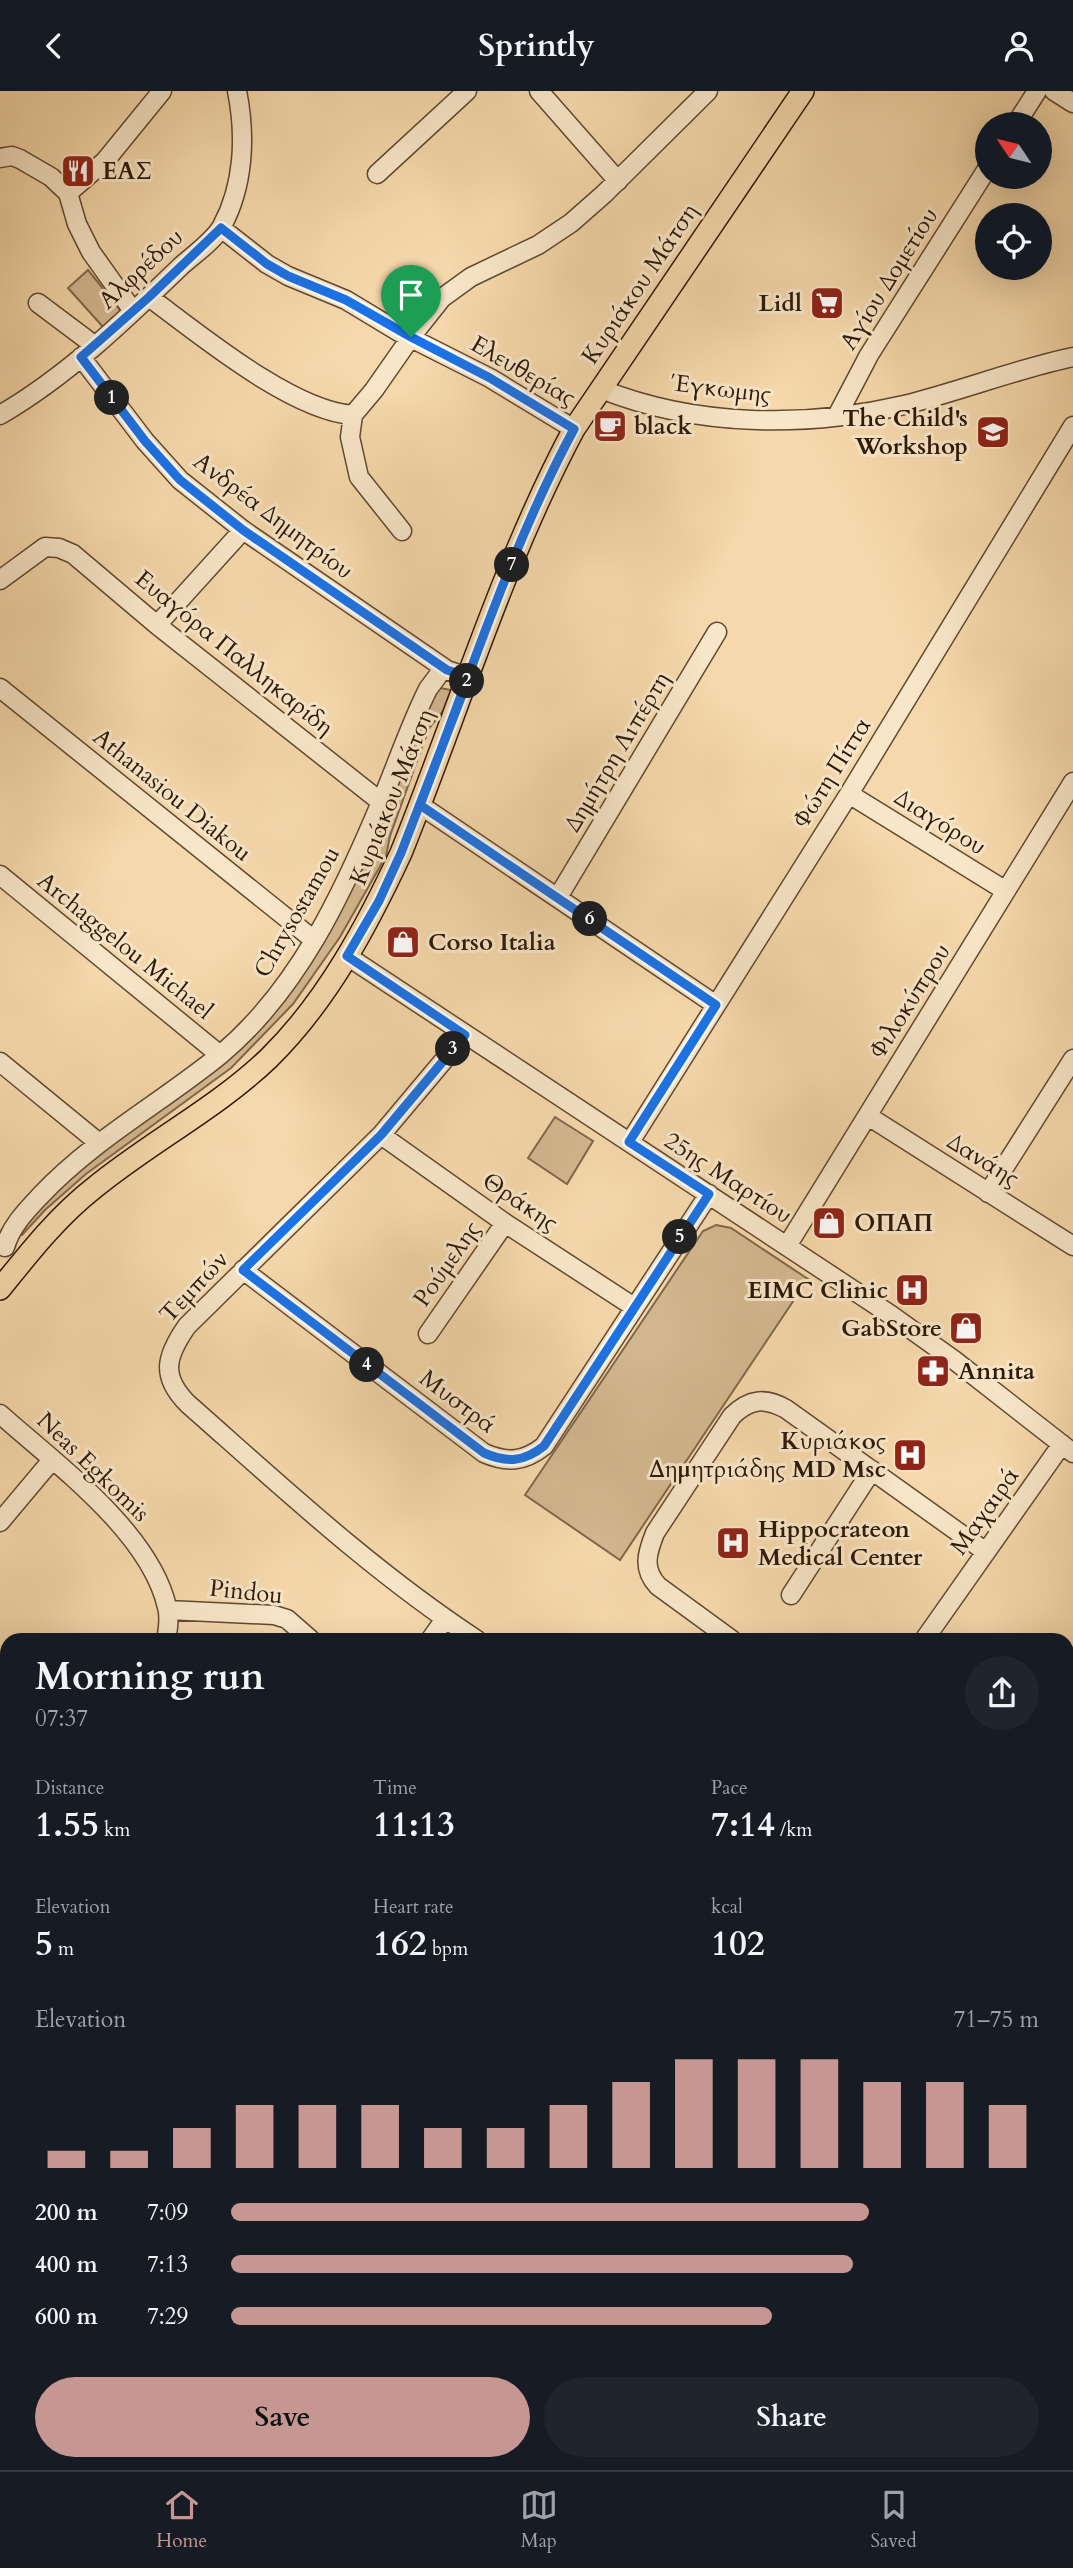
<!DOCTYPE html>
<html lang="en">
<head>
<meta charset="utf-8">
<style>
	body { margin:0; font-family:Cardo,serif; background:#20242c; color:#f1f3f6; height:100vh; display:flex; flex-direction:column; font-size:26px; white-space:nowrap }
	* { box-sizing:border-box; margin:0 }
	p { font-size:23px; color:#9ea1a6 }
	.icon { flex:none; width:38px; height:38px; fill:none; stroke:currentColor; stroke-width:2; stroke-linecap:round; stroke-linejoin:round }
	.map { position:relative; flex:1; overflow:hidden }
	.side { position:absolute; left:0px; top:1542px; width:1074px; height:838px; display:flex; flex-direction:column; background:#171b24; border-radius:21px 21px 0 0; box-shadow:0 7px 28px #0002 }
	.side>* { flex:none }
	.needle { width:46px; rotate:305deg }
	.fabs { position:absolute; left:975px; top:21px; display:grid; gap:14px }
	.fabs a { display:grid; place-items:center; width:77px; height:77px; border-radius:50%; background:#171b24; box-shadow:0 7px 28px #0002; font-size:35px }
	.pin { position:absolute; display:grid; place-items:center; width:60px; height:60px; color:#fff; margin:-72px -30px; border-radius:50% 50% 50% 0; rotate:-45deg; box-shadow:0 0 7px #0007 }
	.pin .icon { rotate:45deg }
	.km { position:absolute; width:35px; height:35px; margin:-18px; border-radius:50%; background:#222; color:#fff; font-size:19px; line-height:35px; text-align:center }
	.round { display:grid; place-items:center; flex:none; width:74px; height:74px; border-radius:37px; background:#20242c }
	.overview { display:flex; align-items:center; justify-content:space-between; height:119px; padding:0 35px }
	h1 { font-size:38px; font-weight:800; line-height:52px }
	.metrics { display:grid; grid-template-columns:repeat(3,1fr); gap:10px; height:119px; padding:7px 35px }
	.metrics div { display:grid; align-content:center }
	.metrics b { font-size:35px; font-weight:800 }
	.metrics small { font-size:19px; font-weight:400 }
	.metrics p { font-size:19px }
	.chart { height:196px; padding:14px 35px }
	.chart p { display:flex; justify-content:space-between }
	.chart svg { width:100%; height:126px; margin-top:7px; stroke:#c59692; stroke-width:6 }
	.cta { display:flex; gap:14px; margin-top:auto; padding:14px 35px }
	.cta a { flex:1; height:80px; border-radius:42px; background:#c59692; color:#111; font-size:28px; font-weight:800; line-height:80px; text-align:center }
	.cta a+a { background:#20242c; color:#f1f3f6 }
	ul { padding:0 35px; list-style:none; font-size:23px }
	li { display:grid; grid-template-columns:112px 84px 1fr; align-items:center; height:52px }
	li i { height:18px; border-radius:9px; background:#c59692 }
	header { display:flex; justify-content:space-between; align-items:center; height:91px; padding:0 35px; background:#171b24; font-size:32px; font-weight:800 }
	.tab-bar { display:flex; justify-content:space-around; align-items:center; height:98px; border-top:2px solid #363941; background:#171b24; font-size:19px; color:#9ea1a6 }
	.tab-bar a { display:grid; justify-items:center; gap:4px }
	.tab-bar .current { color:#c59692 }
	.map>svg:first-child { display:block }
	.green { fill:#d3b88f; stroke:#80684c; stroke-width:2 }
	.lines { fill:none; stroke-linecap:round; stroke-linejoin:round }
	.minor-casing { stroke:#604931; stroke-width:21 }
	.major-casing { stroke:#2e1908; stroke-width:24 }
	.minor { stroke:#f8e6c8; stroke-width:18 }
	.major { stroke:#f5d8ab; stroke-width:21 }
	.route-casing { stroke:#fff; stroke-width:14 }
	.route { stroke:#1a73e8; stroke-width:9 }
	.labels { text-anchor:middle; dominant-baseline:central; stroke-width:6; stroke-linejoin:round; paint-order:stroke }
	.poi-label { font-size:24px; font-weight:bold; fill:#2e1908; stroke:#f8e6c8; text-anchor:start }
	.street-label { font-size:24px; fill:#2e1908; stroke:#f8e6c8 }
</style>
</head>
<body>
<header><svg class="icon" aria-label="back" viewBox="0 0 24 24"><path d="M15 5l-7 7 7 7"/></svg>Sprintly<svg class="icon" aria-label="person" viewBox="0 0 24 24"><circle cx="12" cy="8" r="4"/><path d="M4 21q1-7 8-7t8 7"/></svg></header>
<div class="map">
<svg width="1073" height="2379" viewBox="0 0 1073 2379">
	<rect width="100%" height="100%" fill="#f5d8ab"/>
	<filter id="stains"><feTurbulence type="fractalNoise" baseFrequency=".00286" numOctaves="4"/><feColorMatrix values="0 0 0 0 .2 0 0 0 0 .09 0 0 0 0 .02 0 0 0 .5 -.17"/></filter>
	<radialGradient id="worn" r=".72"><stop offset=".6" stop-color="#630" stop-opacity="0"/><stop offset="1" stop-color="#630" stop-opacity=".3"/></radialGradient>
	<path class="green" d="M88 179 122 221 104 237 68 197Z
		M440 597 451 599 443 620 430 636 422 656 390 745 386 765 340 846 293 913 231 977 86 1083 45 1119 22 1144H13L60 1093 294 891 355 792 375 752 434 602Z
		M555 1026 593 1050 567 1093 528 1067Z
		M716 1134 731 1137 808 1188 620 1469 525 1404 703 1140Z
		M1068 1886 1073 1893V1969L1068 1962Z
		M604 2373H817L826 2379H600Z"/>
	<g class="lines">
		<g class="minor-casing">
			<path id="minor" d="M539 0 618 90
				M1054 0 1073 12
				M1016 33 1037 0
				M0 67 12 65 20 68 51 86 68 102 77 133 91 161 133 220
				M377 83 467 0
				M68 102 105 70 162 0
				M221 137 267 173 288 185 346 209 399 241 490 287 574 338
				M149 206C199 243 292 320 353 324
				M38 212 94 254
				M81 266 145 350 180 389 243 439 447 579 456 582
				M601 298C696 336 806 337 904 314 961 300 1016 278 1073 266
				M0 324C67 285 124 230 180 176 193 164 214 150 222 135 244 94 246 45 237 0
				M837 325 869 264 987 78
				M402 440 359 386 350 346 353 324 374 299 411 246 442 207 471 186 538 154 571 132 604 103 708 0
				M0 489 45 456 59 457 73 463 157 534 381 711
				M157 534 243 439
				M0 597 314 849
				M849 703 1006 800
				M420 714 716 914
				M0 784 220 964
				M558 806 717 541
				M347 865 891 1224 954 1269 1073 1362
				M465 944 381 1044 187 1235C166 1265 160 1285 188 1313 281 1395 373 1481 477 1549
				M0 971 99 1052
				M868 1025 1073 1155
				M381 1044 505 1132 634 1216
				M630 1051 849 703 1073 335
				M988 1102 1073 968
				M787 1155 1073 691
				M5 1156C11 1135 26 1120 41 1104 94 1048 161 1012 220 964 298 899 343 802 381 711 397 673 410 634 428 598L440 582 447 579
				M243 1179 484 1362C507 1372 524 1371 544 1355L709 1103
				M428 1243 505 1132
				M0 1323C56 1373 150 1441 167 1516 170 1527 168 1539 166 1549
				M0 1431 52 1369
				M791 1504 872 1379
				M168 1519 274 1524 287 1528 311 1549
				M430 1549 445 1528
				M732 1549 658 1495C642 1478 647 1462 655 1442L732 1325C749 1308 765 1306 786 1318L986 1461
				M924 1549 1062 1353
				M1068 1585 1073 1578
				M0 1901 7 1887
				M0 2261 7 2267
				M0 2301 7 2293
				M148 2373 155 2379
				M451 2379 456 2373
				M576 2379 581 2373"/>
		</g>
		<g class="major-casing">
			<path id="major" d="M0 1198C29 1162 58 1125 94 1097 150 1051 217 1017 269 967 327 910 367 835 401 762 458 621 502 473 574 338L803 0
				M1068 1647 1073 1640
				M1068 1673 1073 1666
				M487 2379 492 2373"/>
		</g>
		<use href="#minor" class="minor"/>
		<use href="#major" class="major"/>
	</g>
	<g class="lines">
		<g class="route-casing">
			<path id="route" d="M411 246 346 209 288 185 267 173 221 137 149 206 81 266 145 350 180 389 243 439 447 579 469 586 401 762 379 810 347 865 465 944 381 1044 243 1179 484 1362C507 1372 524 1371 544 1355L709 1103 629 1051 716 914 420 714C469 588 510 457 574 338L490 287 411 246"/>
		</g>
		<use href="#route" class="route"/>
	</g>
	<defs>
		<g id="restaurant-square" transform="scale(1.75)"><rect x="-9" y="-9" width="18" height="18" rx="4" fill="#8f2418" stroke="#f8e6c8"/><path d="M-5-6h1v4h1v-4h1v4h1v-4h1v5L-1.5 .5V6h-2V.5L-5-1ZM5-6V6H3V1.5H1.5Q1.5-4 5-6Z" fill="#fff"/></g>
		<g id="supermarket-square" transform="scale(1.75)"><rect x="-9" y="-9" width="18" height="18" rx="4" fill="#8f2418" stroke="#f8e6c8"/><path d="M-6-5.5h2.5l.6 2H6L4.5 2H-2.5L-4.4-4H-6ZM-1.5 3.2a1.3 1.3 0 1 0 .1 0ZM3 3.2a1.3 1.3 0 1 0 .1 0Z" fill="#fff"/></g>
		<g id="cafe-square" transform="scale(1.75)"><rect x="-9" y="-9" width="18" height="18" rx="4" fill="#8f2418" stroke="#f8e6c8"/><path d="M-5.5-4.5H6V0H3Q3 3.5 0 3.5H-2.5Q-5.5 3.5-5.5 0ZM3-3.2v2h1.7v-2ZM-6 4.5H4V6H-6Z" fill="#fff"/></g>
		<g id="school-square" transform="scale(1.75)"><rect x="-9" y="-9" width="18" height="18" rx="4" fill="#8f2418" stroke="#f8e6c8"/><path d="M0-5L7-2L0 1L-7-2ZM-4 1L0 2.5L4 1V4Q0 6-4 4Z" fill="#fff"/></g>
		<g id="shop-square" transform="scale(1.75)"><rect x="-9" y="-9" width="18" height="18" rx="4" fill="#8f2418" stroke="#f8e6c8"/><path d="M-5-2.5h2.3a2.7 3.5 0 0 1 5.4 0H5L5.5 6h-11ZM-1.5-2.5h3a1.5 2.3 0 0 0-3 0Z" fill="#fff"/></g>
		<g id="hospital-square" transform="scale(1.75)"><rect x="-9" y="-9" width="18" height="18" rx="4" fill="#8f2418" stroke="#f8e6c8"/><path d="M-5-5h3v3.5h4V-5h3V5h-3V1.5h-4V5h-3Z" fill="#fff"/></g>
		<g id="pharmacy-square" transform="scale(1.75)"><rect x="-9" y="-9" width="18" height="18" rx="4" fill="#8f2418" stroke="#f8e6c8"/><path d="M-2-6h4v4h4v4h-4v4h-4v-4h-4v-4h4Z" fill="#fff"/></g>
	</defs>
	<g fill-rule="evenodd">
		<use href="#restaurant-square" x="78" y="80"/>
		<use href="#supermarket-square" x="827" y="212"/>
		<use href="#cafe-square" x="610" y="335"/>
		<use href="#school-square" x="993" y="341"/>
		<use href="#shop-square" x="403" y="851"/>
		<use href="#shop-square" x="829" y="1132"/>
		<use href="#hospital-square" x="912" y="1199"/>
		<use href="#shop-square" x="966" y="1237"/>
		<use href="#pharmacy-square" x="933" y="1280"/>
		<use href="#hospital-square" x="910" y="1364"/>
		<use href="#hospital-square" x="733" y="1452"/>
	</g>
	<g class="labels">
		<g class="poi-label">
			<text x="102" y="80">ΕΑΣ</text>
			<text x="802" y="212" text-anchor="end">Lidl</text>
			<text x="968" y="327" text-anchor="end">The Child's<tspan x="968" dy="28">Workshop</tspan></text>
			<text x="634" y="335">black</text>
			<text x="428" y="851">Corso Italia</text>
			<text x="854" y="1132">ΟΠΑΠ</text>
			<text x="888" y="1199" text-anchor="end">EIMC Clinic</text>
			<text x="942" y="1237" text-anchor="end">GabStore</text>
			<text x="958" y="1280">Annita</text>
			<text x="886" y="1350" text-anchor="end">Κυριάκος<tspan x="886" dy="28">Δημητριάδης MD Msc</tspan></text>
			<text x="758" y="1438">Hippocrateon<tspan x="758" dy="28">Medical Center</tspan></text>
		</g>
		<g class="street-label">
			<text transform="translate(141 178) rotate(-43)">Αλφρέδου</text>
			<text transform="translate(889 188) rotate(-58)">Αγίου Δομετίου</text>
			<text transform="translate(640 193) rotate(-56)">Κυριάκου Μάτση</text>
			<text transform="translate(523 280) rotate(30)">Ελευθερίας</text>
			<text transform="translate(721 298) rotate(7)">Έγκωμης</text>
			<text transform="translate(273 425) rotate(37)">Ανδρέα Δημητρίου</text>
			<text transform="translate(234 562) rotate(39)">Ευαγόρα Παλληκαρίδη</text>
			<text transform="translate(617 661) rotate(-59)">Δημήτρη Λιπέρτη</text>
			<text transform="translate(832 682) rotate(-58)">Φώτη Πίττα</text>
			<text transform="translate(172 704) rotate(39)">Athanasiou Diakou</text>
			<text transform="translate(392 706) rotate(-68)">Κυριάκου Μάτση</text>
			<text transform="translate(940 731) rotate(32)">Διαγόρου</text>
			<text transform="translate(297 821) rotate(-60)">Chrysostamou</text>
			<text transform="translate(125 855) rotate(39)">Archaggelou Michael</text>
			<text transform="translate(910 910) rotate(-58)">Φιλοκύπρου</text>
			<text transform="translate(983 1069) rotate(32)">Δανάης</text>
			<text transform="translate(728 1087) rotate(33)">25ης Μαρτίου</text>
			<text transform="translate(520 1111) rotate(34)">Θράκης</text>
			<text transform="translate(447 1173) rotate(-55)">Ρούμελης</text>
			<text transform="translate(194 1196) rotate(-47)">Τεμπών</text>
			<text transform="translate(458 1311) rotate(37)">Μυστρά</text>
			<text transform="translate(93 1376) rotate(44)">Neas Egkomis</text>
			<text transform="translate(985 1420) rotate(-55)">Μαχαιρά</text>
			<text transform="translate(246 1501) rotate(6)">Pindou</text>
		</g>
	</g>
	<rect width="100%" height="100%" filter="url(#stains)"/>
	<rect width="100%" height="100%" fill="url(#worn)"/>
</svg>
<div class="fabs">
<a><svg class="needle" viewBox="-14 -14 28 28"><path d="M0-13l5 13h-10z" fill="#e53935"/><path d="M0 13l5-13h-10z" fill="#9ea1a6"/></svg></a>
<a><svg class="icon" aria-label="locate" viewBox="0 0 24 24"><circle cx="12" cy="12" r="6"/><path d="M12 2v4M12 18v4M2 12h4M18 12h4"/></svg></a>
</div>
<div class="pin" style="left:411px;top:246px;background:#1e9e55"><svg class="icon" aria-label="arrive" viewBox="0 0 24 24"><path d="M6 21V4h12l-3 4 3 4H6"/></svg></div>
<b class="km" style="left:112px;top:307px">1</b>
<b class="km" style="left:467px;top:590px">2</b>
<b class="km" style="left:453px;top:958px">3</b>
<b class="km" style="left:367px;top:1274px">4</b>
<b class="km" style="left:680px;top:1146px">5</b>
<b class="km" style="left:590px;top:828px">6</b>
<b class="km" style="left:512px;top:474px">7</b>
<section class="side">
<div class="overview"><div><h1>Morning run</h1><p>07:37</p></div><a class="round"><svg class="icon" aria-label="share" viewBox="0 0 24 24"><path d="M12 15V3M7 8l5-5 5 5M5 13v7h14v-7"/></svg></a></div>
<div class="metrics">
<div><p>Distance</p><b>1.55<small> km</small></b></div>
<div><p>Time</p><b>11:13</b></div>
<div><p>Pace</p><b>7:14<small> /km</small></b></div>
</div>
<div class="metrics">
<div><p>Elevation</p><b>5<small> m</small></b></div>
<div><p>Heart rate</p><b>162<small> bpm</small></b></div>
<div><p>kcal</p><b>102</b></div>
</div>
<div class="chart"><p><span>Elevation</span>71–75 m</p>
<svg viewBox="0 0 160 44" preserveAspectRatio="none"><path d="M5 44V38M15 44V38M25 44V30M35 44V22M45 44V22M55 44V22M65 44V30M75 44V30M85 44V22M95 44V14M105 44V6M115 44V6M125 44V6M135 44V14M145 44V14M155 44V22"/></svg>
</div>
<ul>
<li><b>200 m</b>7:09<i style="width:79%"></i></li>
<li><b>400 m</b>7:13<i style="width:77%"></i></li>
<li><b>600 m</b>7:29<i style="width:67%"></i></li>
</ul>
<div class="cta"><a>Save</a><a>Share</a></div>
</section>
</div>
<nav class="tab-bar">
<a class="current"><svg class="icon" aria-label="home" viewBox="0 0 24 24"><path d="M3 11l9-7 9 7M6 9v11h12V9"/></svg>Home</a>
<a><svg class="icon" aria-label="map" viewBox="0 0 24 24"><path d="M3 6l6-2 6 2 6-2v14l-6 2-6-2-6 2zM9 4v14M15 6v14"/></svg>Map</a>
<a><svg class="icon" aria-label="saved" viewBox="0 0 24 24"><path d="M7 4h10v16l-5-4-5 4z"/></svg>Saved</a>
</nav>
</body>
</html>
